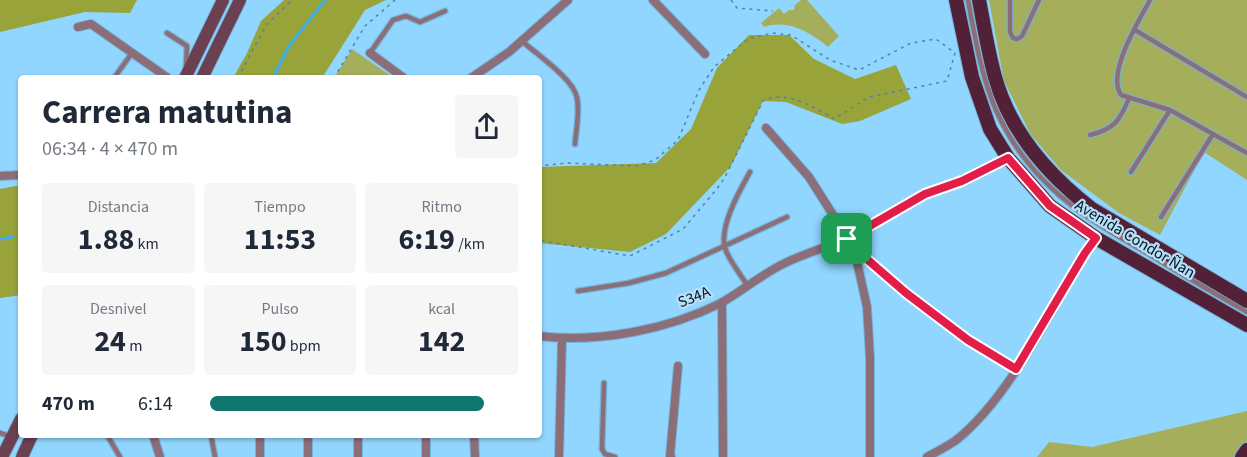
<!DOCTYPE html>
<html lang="es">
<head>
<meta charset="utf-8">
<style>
	body { margin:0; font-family:"Source Sans 3",sans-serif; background:#f6f6f7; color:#1f2937; height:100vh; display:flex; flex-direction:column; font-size:22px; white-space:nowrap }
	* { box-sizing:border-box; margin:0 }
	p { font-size:20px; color:#747a83 }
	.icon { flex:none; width:33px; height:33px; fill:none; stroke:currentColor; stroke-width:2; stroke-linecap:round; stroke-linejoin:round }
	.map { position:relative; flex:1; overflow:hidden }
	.side { position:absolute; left:18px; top:75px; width:524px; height:363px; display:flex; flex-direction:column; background:#fff; border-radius:6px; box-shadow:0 2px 4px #0004 }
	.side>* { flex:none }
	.pin { position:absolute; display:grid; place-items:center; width:51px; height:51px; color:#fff; margin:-26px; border-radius:12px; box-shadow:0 3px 9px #0006 }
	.round { display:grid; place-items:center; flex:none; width:63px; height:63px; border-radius:6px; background:#f6f6f7 }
	.headline { display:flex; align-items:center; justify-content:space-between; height:102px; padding:0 24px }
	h1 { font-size:33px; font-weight:700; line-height:45px }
	.figures { display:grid; grid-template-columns:repeat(3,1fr); gap:9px; height:102px; padding:6px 24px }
	.figures div { display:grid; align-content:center; border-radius:6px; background:#f6f6f7; text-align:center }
	.figures b { font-size:30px; font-weight:700 }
	.figures small { font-size:16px; font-weight:400 }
	.figures p { font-size:16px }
	ul { padding:0 24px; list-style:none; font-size:20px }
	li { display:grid; grid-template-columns:96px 72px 1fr; align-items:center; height:45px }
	li i { height:15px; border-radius:8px; background:#0f766e }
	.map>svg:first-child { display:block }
	.green { fill:#a4ae5b }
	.forest { fill:#98a33a }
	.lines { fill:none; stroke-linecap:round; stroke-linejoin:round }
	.stream { stroke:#3eaee6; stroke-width:3 }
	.lane-casing { stroke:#76b3d7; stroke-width:7 }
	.street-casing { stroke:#76b3d7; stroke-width:10 }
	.secondary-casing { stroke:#76b3d7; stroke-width:14 }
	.primary-casing { stroke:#76b3d7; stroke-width:16 }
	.path { stroke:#5384a2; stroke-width:1.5; stroke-dasharray:3 4.5; stroke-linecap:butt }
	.lane { stroke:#8c6e79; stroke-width:4.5 }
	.street { stroke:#8c6e79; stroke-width:8 }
	.secondary { stroke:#6b4152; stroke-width:12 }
	.primary { stroke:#522137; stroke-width:14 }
	.route-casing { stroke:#fff; stroke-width:12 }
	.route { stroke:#e11d48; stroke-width:8 }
	.labels { text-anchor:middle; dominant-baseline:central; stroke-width:4.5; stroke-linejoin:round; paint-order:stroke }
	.street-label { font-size:16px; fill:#001422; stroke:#b7e0f8 }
</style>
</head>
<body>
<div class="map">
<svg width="1247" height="457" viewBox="0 0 1247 457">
	<rect width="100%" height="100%" fill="#90d6ff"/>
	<path class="green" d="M801 0H807L839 36 828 47C810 32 788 19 764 27L761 23 779 8 784 14 789 10H794L795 5Z
		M989 0H1247V180L1204 152 1160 235 1119 213 1061 170 1031 135 1004 81Z
		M352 49 394 78H334Z
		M1247 411V445L1240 457H1037L1049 442 1092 447Z"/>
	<path class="forest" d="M0 0H137L130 13 85 12 0 32Z
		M284 0H386L365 10 322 78H233L247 53 261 21Z
		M749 35H789L814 59 855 79 896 65 911 99 860 121 842 124 786 102 763 101 731 166 666 234 630 252 539 243V167L656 163 691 129 717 68Z
		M15 186H21V295L0 298V189Z"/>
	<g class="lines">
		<path class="stream" d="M273 78 289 46 325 0
			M0 239 13 237"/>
		<g class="lane-casing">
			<path id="lane" d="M968 0C975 37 981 75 996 110 1029 184 1082 216 1149 254 1181 274 1214 293 1247 312
				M1150 0C1139 21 1106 73 1121 95L1170 110 1213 134
				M1010 1V32L1013 38 1017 39 1022 36 1039 0
				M1135 30 1247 97
				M167 33 187 46 186 66
				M522 41C536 54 574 79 577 98 580 112 576 130 575 144
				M370 53 393 20 406 16 420 22 445 11
				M114 78 132 53
				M1090 135C1114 129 1120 121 1129 98
				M1131 172 1170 110
				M1161 217 1213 134 1247 153
				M747 285C741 275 728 259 725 248 719 226 740 190 750 172
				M578 291 629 283 666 273 787 217
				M604 383 602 449 605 454 615 457
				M0 433 12 437
				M107 435 120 457
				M211 435 215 457"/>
		</g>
		<g class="street-casing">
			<path id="street" d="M653 0 705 54
				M78 27 91 24 168 78
				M370 53 404 78
				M471 78 509 52 568 0
				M766 128 809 177 854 248 906 293 968 340 1016 369
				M0 176 21 175
				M854 248 867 307 870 358V457
				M722 302 723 457
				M538 336C599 343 667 330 721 303 742 291 761 275 783 264 803 254 826 247 847 239
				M153 435 160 457
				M260 435V457
				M474 435 475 457
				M308 457V435
				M358 457V435
				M426 457V435
				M559 457 562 339
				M671 457 670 456 678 366
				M927 457C936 452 946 447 955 441 1008 400 1051 311 1085 253L1096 238"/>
		</g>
		<g class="secondary-casing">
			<path id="secondary" d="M185 78 223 0
				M202 78 240 0
				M2 457 21 419
				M22 457 32 435"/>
		</g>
		<g class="primary-casing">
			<path id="primary" d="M956 0 972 77 990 129 1008 158 1050 206 1096 238 1247 325
				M979 0C984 26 988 52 995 77 1010 132 1048 175 1092 209L1247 301
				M1242 457 1247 450"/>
		</g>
		<path class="path" d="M731 0 737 8 773 11
			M238 78 266 25 292 0
			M334 78 365 26 395 0
			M538 166 567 163 637 166 655 160 678 140 699 90 714 67 748 39 772 33 791 35 830 60 859 70 911 43 936 39 955 53 947 81 869 97 834 119C813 107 787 89 763 101L724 179 716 190 683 229 630 256 538 240
			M856 234 925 194 962 181 997 164"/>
		<use href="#lane" class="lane"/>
		<use href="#street" class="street"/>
		<use href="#secondary" class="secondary"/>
		<use href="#primary" class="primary"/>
	</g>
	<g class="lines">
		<g class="route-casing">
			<path id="route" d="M1008 158 1050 206 1096 238 1085 253 1016 369 968 340 906 293 854 248 847 239 925 194 962 181Z"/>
		</g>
		<use href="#route" class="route"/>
	</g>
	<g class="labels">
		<g class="street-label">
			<text transform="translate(1135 239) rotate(31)">Avenida Condor Ñan</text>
			<text transform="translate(694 297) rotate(-22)">S34A</text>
		</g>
	</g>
</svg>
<div class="pin" style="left:847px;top:239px;background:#1e9e55"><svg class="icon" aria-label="arrive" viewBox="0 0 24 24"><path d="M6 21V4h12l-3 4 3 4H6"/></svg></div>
<section class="side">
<div class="headline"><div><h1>Carrera matutina</h1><p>06:34 · 4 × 470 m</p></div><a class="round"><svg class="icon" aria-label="share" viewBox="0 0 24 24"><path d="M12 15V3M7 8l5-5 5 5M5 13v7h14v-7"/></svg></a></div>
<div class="figures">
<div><p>Distancia</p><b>1.88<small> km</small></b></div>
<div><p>Tiempo</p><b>11:53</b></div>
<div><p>Ritmo</p><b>6:19<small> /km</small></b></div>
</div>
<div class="figures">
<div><p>Desnivel</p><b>24<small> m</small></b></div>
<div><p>Pulso</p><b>150<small> bpm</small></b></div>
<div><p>kcal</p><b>142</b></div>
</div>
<ul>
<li><b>470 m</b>6:14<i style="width:89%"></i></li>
</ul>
</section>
</div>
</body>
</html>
